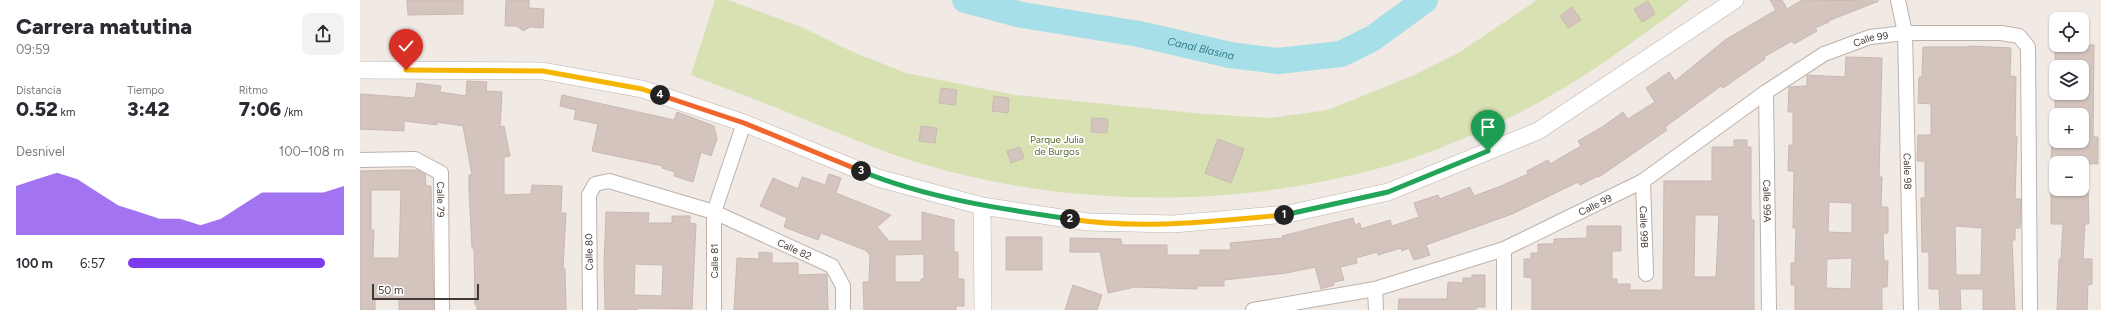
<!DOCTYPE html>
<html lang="es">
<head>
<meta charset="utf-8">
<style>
	body { margin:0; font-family:Figtree,sans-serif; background:#f2f2f3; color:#2b2b33; height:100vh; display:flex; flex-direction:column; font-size:15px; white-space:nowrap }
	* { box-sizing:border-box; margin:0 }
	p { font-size:13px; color:#7c7c81 }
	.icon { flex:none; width:22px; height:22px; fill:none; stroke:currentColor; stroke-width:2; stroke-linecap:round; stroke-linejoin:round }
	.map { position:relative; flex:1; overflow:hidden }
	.details { display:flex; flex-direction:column; background:#fff; width:360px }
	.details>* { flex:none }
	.tools { position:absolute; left:1689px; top:12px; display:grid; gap:8px }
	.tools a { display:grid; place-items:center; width:40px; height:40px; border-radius:8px; background:#fff; box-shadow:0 1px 3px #0004; font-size:20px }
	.scale { position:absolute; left:12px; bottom:10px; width:107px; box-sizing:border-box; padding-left:4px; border:2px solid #423935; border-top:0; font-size:11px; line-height:14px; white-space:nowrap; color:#423935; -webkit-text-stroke:3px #fff; paint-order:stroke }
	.pin { position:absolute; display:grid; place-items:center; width:34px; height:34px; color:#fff; margin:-41px -17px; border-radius:50% 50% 50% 0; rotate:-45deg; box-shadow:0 0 4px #0007 }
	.pin .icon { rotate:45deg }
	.km { position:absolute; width:20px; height:20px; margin:-10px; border-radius:50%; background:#222; color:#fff; font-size:11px; line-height:20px; text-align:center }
	.round { display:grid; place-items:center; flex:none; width:42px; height:42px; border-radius:8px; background:#f2f2f3 }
	.headline { display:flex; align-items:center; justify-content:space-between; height:68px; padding:0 16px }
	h1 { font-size:22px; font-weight:800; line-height:30px }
	.figures { display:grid; grid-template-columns:repeat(3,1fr); gap:6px; height:68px; padding:4px 16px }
	.figures div { display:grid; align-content:center }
	.figures b { font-size:20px; font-weight:800 }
	.figures small { font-size:11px; font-weight:400 }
	.figures p { font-size:11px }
	.chart { height:112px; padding:8px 16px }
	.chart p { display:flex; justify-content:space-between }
	.chart svg { width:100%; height:72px; margin-top:4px; fill:#7c3aed; opacity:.7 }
	ul { padding:0 16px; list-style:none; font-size:13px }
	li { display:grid; grid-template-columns:64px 48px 1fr; align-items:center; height:30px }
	li i { height:10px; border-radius:5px; background:#7c3aed }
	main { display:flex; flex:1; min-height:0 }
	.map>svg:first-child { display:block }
	.green { fill:#d8e1b1 }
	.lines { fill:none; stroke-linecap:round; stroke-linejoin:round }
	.river { stroke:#a6dfe7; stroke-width:26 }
	.building { fill:#d3c5be; stroke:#cab8af; fill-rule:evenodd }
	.minor-casing { stroke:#bdb2ab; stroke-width:16 }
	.tertiary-casing { stroke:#bdb2ab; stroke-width:18 }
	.minor { stroke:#fff; stroke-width:14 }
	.tertiary { stroke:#fff; stroke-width:17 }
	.split-1-casing { stroke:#fff; stroke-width:8 }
	.split-2-casing { stroke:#fff; stroke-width:8 }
	.split-3-casing { stroke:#fff; stroke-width:8 }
	.split-4-casing { stroke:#fff; stroke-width:8 }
	.split-5-casing { stroke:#fff; stroke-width:8 }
	.split-1 { stroke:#22a559; stroke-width:5 }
	.split-2 { stroke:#f5b400; stroke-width:5 }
	.split-3 { stroke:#22a559; stroke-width:5 }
	.split-4 { stroke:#f0652b; stroke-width:5 }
	.split-5 { stroke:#f5b400; stroke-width:5 }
	.labels { text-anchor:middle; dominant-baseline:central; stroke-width:3.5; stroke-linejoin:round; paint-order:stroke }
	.street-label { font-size:10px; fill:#423935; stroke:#fff }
	.park-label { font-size:10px; fill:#576c2f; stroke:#fff }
	.water-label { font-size:11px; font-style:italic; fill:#347f8b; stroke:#fff }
</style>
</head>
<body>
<main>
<section class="details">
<div class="headline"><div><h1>Carrera matutina</h1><p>09:59</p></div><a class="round"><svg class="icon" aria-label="share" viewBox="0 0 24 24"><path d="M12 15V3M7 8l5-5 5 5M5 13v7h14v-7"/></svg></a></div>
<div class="figures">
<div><p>Distancia</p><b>0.52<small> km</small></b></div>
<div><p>Tiempo</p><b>3:42</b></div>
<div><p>Ritmo</p><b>7:06<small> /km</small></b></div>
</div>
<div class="chart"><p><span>Desnivel</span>100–108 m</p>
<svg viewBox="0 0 160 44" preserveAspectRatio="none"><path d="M0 44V14L10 10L20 6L30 10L40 18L50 26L60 30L70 34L80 34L90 38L100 34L110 26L120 18L130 18L140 18L150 18L160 14V44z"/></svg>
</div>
<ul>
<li><b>100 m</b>6:57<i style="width:91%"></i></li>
</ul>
</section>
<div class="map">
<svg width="1741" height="310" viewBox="0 0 1741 310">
	<rect width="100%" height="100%" fill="#f0e9e4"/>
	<path class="green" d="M355 0H368L441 27 493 52 546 73 655 95 844 114 910 118 968 110 1052 76 1100 52 1177 0H1330C1268 46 1207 92 1136 124 1098 141 1057 159 1016 169 873 208 709 207 566 165 521 152 479 133 436 116 402 101 366 89 331 75Z"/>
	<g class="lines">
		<path class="river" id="s1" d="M605 0 662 15 779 34 870 55 918 61 981 54 1013 38 1065 0"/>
	</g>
	<path class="building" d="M47 0H103V14L48 15Z
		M146 0H169V8L184 9 183 28 170 27 163 31 157 26H145Z
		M1410 0H1422L1427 9 1442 0 1519 1 1468 21 1469 22 1455 28 1457 31 1434 44 1432 41 1404 57 1405 59 1363 88 1361 86 1305 127 1307 130 1239 177 1238 176 1220 185 1218 182 1152 214 1066 245 1070 255 1054 260 1049 248 1042 251 1041 248 1018 255 1017 252 996 258 997 263 980 267 984 280 974 282V285L961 289 955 267 926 273 864 280V286H837V289L775 287 748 293 740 252H710V238L761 239 762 245H807V255H840V250H871L870 243 923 238 922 236 993 218 995 225 1000 223 1001 229 1030 220 1032 226 1059 217 1054 203 1078 195 1080 199 1110 187 1114 196 1141 186 1168 174 1167 171 1188 160 1190 164 1221 146 1218 141 1242 127 1263 112 1268 119 1295 102 1286 88 1309 72 1315 81 1365 40 1416 10Z
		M1288 1 1295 14 1282 22 1274 9Z
		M1212 7 1221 20 1208 28 1200 16Z
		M1695 45H1734L1733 137H1738V164L1691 163 1692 141H1722V115H1695V93H1722V67H1695Z
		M1609 46 1651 48 1650 76 1656 77 1655 136 1657 137 1655 199H1661L1660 228H1655V240H1652L1655 310H1623V289H1600L1601 310H1580L1579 289H1569V252H1562L1561 198H1565V161H1557L1558 135H1571V104L1558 103 1559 77H1562L1563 47H1609ZM1595 226 1622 228 1621 275H1596Z
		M1486 57 1522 58 1519 177H1522L1521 207H1528V233H1523L1524 261H1528L1527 287H1522V310H1435V285H1431V263H1435L1436 228H1433L1434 171H1428L1429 145H1433V112H1428L1429 87 1447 86V75L1485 77ZM1469 202 1492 203V233L1468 232ZM1492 258 1491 289 1466 288 1467 259Z
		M107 81 127 82 126 91 142 92 140 127 144 126 150 156 144 157V195L171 194 172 185 202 186 201 213H206L203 269H205L206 310H117V305H115L114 248H112L109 191V175H112L103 126 77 122V125L44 121V131L0 129V94L55 98 57 83 81 86 80 92 106 96Z
		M581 88 597 90 595 105 579 103Z
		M202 95 314 120 317 112 354 126 357 139 351 156 341 152 333 182 314 176 315 172 302 168 303 166 232 151 238 124 214 119 216 110 200 106Z
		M634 96 649 98 648 113 632 111Z
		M732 118 748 119 747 133 731 132Z
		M561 126 577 128 575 143 559 141Z
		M858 139 884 149 871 183 845 173Z
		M1374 140H1387V147H1391V220H1394V310H1172V278L1164 277V259H1171V253H1178V244H1194V239L1227 238V226H1261V251H1252V279H1257V284H1270V290H1303L1304 181H1352V147H1374ZM1335 215H1359L1356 277H1334Z
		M660 147 664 158 651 163 647 151Z
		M41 170H58L65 174 66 186H71L74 310H39V298H15V310H0V171ZM11 190H41L39 258H13L14 230H11Z
		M469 174 481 178 476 193 531 215 517 227 529 241H562V212L594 220V252H598V279H604V306H596V310H504L503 282H509L510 255 505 250 461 233 458 240 424 227 427 218 400 206 413 178 438 189 442 177 465 185ZM564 254V279H561V282H535V255Z
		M1691 189H1728L1729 224H1725L1723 259H1732V284L1728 285 1727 310H1697L1699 259H1701L1703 224H1691Z
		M246 212 289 213 288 223H312V216H330V223L336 224 332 309 277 308V310H245L244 264ZM275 264 303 265 302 296 274 295Z
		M646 237H682V270H646Z
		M399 252 412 253V263H438V275L467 274 468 310H374L377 258 399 259Z
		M1112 275H1125V307H1116V310H1038L1039 299H1087L1088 282 1103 283V278H1112Z
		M713 285 742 295 737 310H705Z"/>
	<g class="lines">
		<g class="minor-casing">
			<g id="minor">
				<path id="s2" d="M1538 0 1545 33 1551 310"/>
				<path id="s3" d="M1406 92 1409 310"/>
				<path id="s4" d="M0 160 55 159 81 173 82 310"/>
				<path id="s5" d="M1283 181 1286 274"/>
				<path d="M1144 249V310"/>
				<path d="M1015 289 1016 310"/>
				<path id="s6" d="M230 310 229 195 235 184 249 181 354 212 472 266 483 286V310"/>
				<path d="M354 310V212L384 123"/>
				<path id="s7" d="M893 310 1015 289 1144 249 1283 181 1406 92 1464 54 1510 37 1545 33H1641L1659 36 1668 47 1670 310"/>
			</g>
		</g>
		<g class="tertiary-casing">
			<path id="tertiary" d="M0 70 183 71 282 89 384 123 518 178 622 206 728 222 813 224 928 214 1028 192 1178 131 1375 0
				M622 206 623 310"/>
		</g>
		<use href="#minor" class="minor"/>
		<use href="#tertiary" class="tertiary"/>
	</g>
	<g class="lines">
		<g class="split-1-casing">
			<path id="split-1" d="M924 215 1028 192 1128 151"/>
		</g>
		<g class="split-2-casing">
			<path id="split-2" d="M710 219C781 230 853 221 924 215"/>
		</g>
		<g class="split-3-casing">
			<path id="split-3" d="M501 171C566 198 641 209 710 219"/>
		</g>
		<g class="split-4-casing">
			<path id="split-4" d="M300 95 384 123 501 171"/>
		</g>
		<g class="split-5-casing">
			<path id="split-5" d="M46 70 183 71 282 89 300 95"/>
		</g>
		<use href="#split-1" class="split-1"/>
		<use href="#split-2" class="split-2"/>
		<use href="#split-3" class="split-3"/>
		<use href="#split-4" class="split-4"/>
		<use href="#split-5" class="split-5"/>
	</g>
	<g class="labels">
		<g class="street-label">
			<text stroke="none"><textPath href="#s7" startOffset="684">Calle 99</textPath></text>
			<text stroke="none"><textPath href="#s2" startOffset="172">Calle 98</textPath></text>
			<text stroke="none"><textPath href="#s4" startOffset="111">Calle 79</textPath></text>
			<text stroke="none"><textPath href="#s3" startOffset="109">Calle 99A</textPath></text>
			<text stroke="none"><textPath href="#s7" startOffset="360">Calle 99</textPath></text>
			<text stroke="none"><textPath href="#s5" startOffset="46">Calle 99B</textPath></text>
			<text stroke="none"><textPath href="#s6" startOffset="340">Calle 82</textPath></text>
			<text transform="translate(229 252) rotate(-91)">Calle 80</text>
			<text transform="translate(354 261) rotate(-90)">Calle 81</text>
		</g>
		<g class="park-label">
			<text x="697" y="139">Parque Julia<tspan x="697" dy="12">de Burgos</tspan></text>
		</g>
		<g class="water-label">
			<text stroke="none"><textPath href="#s1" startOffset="241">Canal Blasina</textPath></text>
		</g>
	</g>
</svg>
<div class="tools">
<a><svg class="icon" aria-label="locate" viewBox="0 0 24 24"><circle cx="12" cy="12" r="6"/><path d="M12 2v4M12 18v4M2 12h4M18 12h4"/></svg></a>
<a><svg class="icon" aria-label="layers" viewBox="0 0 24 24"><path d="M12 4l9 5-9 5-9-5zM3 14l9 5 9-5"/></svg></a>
<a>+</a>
<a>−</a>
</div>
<div class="scale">50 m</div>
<div class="pin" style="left:1128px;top:151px;background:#1e9e55"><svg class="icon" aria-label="arrive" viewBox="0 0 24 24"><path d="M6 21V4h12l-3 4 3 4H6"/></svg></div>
<div class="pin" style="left:46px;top:70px;background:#d93025"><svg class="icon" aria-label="check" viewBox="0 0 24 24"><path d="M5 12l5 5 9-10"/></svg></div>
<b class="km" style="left:924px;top:215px">1</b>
<b class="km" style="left:710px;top:219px">2</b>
<b class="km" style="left:501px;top:171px">3</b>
<b class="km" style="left:300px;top:95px">4</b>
</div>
</main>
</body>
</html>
